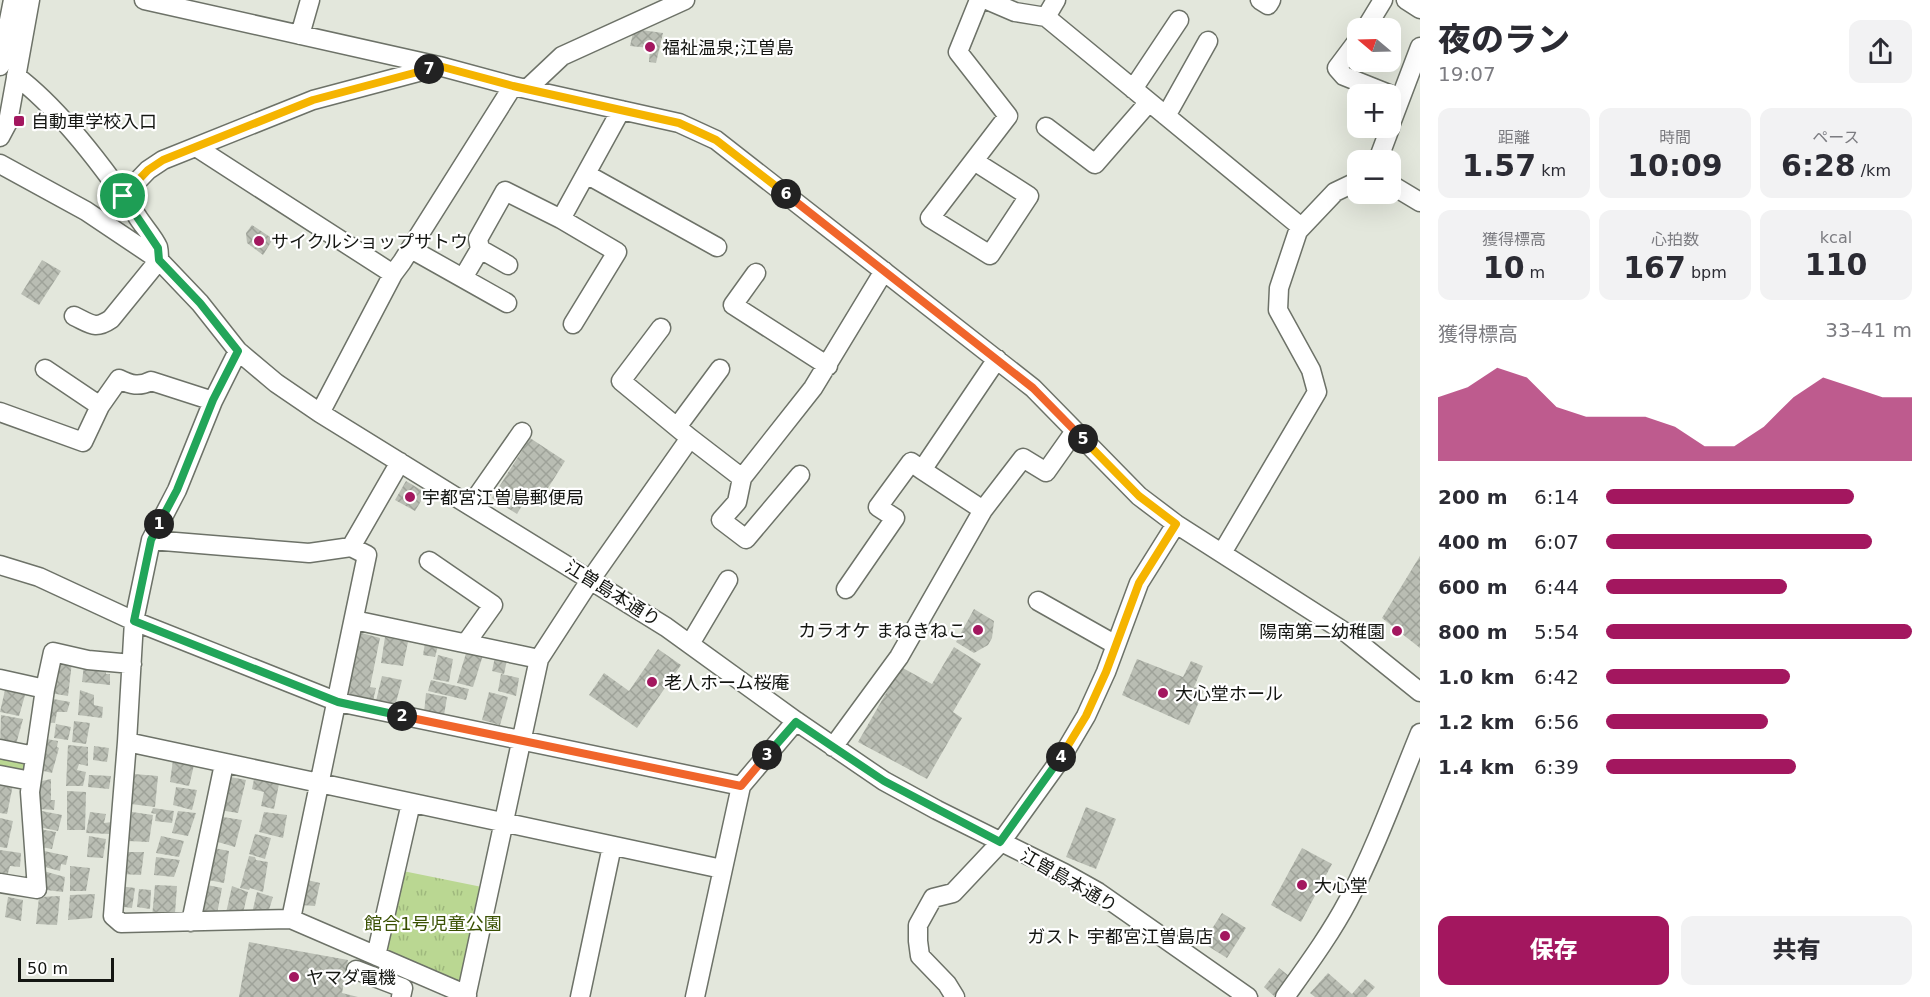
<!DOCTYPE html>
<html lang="ja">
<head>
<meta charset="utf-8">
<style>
	body { margin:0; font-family:"DejaVu Sans","Noto Sans JP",sans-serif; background:#f2f2f3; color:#2b2b33; height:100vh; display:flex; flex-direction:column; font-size:22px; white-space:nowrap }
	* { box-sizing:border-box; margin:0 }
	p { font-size:20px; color:#7c7c81 }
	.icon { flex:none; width:33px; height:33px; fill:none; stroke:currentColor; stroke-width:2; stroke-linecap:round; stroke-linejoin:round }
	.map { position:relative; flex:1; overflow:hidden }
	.details { display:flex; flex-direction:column; background:#fff; width:510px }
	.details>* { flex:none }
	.needle { width:39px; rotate:289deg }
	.tools { position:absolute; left:1347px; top:18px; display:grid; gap:12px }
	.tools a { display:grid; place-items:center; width:54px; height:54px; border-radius:12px; background:#fff; box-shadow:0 6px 24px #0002; font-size:30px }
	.scale { position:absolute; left:18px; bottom:15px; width:96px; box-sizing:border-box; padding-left:6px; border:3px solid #141612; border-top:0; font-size:16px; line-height:21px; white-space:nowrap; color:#141612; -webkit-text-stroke:4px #fff; paint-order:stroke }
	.pin { position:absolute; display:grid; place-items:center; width:51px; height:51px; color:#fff; margin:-26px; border:3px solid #fff; border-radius:50%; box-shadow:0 2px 6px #0007 }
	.km { position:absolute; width:30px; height:30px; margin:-15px; border-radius:50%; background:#222; color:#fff; font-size:16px; line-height:30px; text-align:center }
	.round { display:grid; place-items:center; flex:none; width:63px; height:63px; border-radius:12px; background:#f2f2f3 }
	.overview { display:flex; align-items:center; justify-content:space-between; height:102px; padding:0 18px }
	h1 { font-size:33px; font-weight:800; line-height:45px }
	.metrics { display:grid; grid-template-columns:repeat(3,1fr); gap:9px; height:102px; padding:6px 18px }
	.metrics div { display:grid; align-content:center; border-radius:12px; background:#f2f2f3; text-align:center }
	.metrics b { font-size:30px; font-weight:800 }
	.metrics small { font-size:16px; font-weight:400 }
	.metrics p { font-size:16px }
	.chart { height:168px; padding:12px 18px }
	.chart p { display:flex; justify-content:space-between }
	.chart svg { width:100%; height:108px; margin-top:6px; fill:#a3175f; opacity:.7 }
	.cta { display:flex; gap:12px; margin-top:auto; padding:12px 18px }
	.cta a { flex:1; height:69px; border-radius:12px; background:#a3175f; color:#fff; font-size:24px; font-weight:800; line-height:69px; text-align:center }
	.cta a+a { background:#f2f2f3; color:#2b2b33 }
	ul { padding:0 18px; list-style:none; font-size:20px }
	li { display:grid; grid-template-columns:96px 72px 1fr; align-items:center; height:45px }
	li i { height:15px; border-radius:8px; background:#a3175f }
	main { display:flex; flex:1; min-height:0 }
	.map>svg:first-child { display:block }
	.park { fill:url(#park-tufts) }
	.building { fill:url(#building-cross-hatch) }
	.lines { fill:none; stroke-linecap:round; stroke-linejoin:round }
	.minor-casing { stroke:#6d7268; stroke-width:21 }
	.minor { stroke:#fff; stroke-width:18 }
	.split-1-casing { stroke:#fff; stroke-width:12 }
	.split-2-casing { stroke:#fff; stroke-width:12 }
	.split-3-casing { stroke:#fff; stroke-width:12 }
	.split-4-casing { stroke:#fff; stroke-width:12 }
	.split-5-casing { stroke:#fff; stroke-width:12 }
	.split-6-casing { stroke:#fff; stroke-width:12 }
	.split-7-casing { stroke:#fff; stroke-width:12 }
	.split-8-casing { stroke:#fff; stroke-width:12 }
	.split-1 { stroke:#22a559; stroke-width:8 }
	.split-2 { stroke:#22a559; stroke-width:8 }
	.split-3 { stroke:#f0652b; stroke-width:8 }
	.split-4 { stroke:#22a559; stroke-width:8 }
	.split-5 { stroke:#f5b400; stroke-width:8 }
	.split-6 { stroke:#f0652b; stroke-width:8 }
	.split-7 { stroke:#f5b400; stroke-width:8 }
	.split-8 { stroke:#f5b400; stroke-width:8 }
	.poi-dot { fill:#a3175f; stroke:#fff; stroke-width:2 }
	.labels { text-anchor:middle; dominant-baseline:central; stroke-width:4.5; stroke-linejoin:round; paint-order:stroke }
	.poi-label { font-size:18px; fill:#141612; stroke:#fff; text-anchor:start }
	.street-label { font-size:18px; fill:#141612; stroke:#fff }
	.park-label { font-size:18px; fill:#3a5102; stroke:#fff }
</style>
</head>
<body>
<main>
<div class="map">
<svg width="1420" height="997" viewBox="0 0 1420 997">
	<defs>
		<pattern id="park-tufts" width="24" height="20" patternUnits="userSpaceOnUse" patternTransform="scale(1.5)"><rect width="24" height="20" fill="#bad792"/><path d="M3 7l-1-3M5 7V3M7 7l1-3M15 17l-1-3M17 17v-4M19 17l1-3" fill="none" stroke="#9fb87d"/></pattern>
		<pattern id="building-cross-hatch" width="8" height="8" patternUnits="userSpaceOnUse" patternTransform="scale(1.5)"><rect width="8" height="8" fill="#b9bdb3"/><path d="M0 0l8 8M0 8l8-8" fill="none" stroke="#9ea299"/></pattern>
	</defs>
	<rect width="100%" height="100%" fill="#e3e7dc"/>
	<path class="park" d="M0 753 26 759 27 774 0 772Z
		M403 871 482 887 463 980 454 981 389 953 386 944Z"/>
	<path class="building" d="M634 29 663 33 656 63 649 62 650 48 630 46Z
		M252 225 273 239 263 255 247 243 246 233Z
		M42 260 61 271 39 305 21 294Z
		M530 438 565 461 538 504 527 497 517 514 492 498Z
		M406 481 426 493 415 511 395 500Z
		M1420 556V648L1382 618Z
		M974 609 994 621 992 638 988 645 974 653 956 642Z
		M354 631 380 638 370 687 376 688 373 701 344 695Z
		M385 637 408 642 403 666 381 663Z
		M425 643 438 646 435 657 423 655Z
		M954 647 981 664 953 712 962 718 927 779 858 742 901 667 932 684Z
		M658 649 681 665 637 728 589 695 604 673 629 691Z
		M467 650 483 655 473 687 457 683Z
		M438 655 453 659 449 682 433 679Z
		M495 657 507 660 504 674 492 671Z
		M54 658 72 662 68 696 50 693Z
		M1137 659 1183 677 1191 661 1203 666 1194 687 1204 690 1189 725 1122 695Z
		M84 665 106 667V674H110V685L82 682Z
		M501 674 519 678 516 696 498 691Z
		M382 676 402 680 395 706 376 701Z
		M431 680 469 689 466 700 428 691Z
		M5 690 25 695 19 716 0 712Z
		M80 690 94 695V705L103 707 102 718 78 715Z
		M489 692 508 697 500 725 482 720Z
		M426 693 447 697 444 715 424 713Z
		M48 698 70 702 67 712H57L55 723 45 722Z
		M1 715 23 719 15 748 0 746Z
		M74 721 90 723 86 744 72 742Z
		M56 724 71 727 68 740 54 738Z
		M41 738 58 741 57 747 59 748 52 773 35 769Z
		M68 745 88 747V766L79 764 77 770 86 772 83 786H66Z
		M94 746 109 748 107 762 93 760Z
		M173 760 194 765 189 786 170 782Z
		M134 774 158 776 155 807 131 804Z
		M89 775 111 776 109 789 88 787Z
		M225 776 246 780 238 813 219 810Z
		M51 779V800H55L54 810 39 809 33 783Z
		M254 779 279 784 274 809 261 806 264 792 252 789Z
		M0 783 13 785 7 814 0 813Z
		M176 787 197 790 192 810 173 805Z
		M67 791 86 792 85 830H67Z
		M1086 807 1116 819 1096 869 1066 857Z
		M153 808 174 811 172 823 155 821 156 814 151 813Z
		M42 811 62 815 58 831 39 827Z
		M178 811 196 813 188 836 172 833Z
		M90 812 106 814 104 823 112 822 110 834 86 833Z
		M132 812 153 815 149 842 128 841Z
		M264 812 287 815 283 838 259 832Z
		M223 817 242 820 235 847 218 842Z
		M0 818 13 821 7 848 0 847Z
		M39 829 56 832 52 849 36 846Z
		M255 834 271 838 265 859 249 854Z
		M89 836 106 839 103 858 87 857Z
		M161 836 184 841 179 857 156 853Z
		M209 847 229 851 224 883 203 879Z
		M1302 848 1332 864 1301 922 1271 905Z
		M0 850 21 853 20 867 10 866 6 880 0 878Z
		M44 851 68 856 66 865 61 864 60 871 37 865 43 858Z
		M122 852H144L141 875 121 874Z
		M249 856 255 857 256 860 268 862 263 892 250 888 249 890 240 888Z
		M156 857 180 860 174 877 154 875Z
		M70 866 90 868 86 891H70Z
		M40 870 65 877 63 892 38 889Z
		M303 879 320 883 315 906 301 905Z
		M202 884 222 888 217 914 197 910Z
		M155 885 177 886 175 913 169 912 167 919 152 917Z
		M119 886 135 888 132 908 117 906Z
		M232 886 248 892 242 917 226 913Z
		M139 889 151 890 150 909 137 907Z
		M257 892 273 897 267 916 252 913Z
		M95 894 92 918 68 920 70 895Z
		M60 896 57 925 36 924 39 897Z
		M8 897 23 900 21 921 5 917Z
		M1222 913 1246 928 1227 958 1203 943Z
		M249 942 348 960 342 993 358 997H239Z
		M1279 968 1289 976 1274 996 1264 987Z
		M1328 973 1352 994 1365 979 1375 987 1366 997H1315L1310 993Z"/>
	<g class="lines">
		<g class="minor-casing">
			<path id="minor" d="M144 0 439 66 513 86 679 123 716 140 1033 388 1139 496 1176 524 1348 634 1420 692
				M987 0 1015 12 1046 17 1301 227
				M1260 0 1268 5 1271 0
				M1406 0 1420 9
				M1046 17 1056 0
				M1366 28 1383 0
				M300 35 310 0
				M1358 40 1337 68 1344 76 1389 94
				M0 66 13 0
				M16 76C61 110 105 169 137 216 143 226 153 236 158 247 159 251 159 256 159 260L111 319C95 330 91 324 74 316
				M527 89 562 56 685 0
				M1133 89 1179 20
				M1166 116 1208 41
				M1390 126 1420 47
				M1046 127 1095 164 1149 102
				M0 137 8 122 30 0
				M196 147 393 274
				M1378 160 1390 128
				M974 161 1029 196 990 255 930 218 1008 116 958 52 979 0
				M0 164 86 211 159 260 200 303 238 351 276 383 320 413 666 627 796 721 884 781 937 810 1064 873 1098 892 1248 997
				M586 174 717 247
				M1390 184 1420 202
				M123 196 148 170 163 160 313 100 437 67
				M561 219 621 110
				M411 249 507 303
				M480 249 508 265
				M756 273 733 305 828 366
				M463 278 480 249 478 239 505 191 561 219 617 252 573 324
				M661 328 621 381 690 438
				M238 351 213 401 177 490 151 540 134 621 127 742 113 916 121 923 291 919 467 995
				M45 369 100 406
				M0 412 83 442 100 406 119 379C131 385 139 387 151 381L213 401
				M320 413 393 274 402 262 513 86
				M677 427 720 369
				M742 478 737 502 721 520 746 539 800 475
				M471 505 522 432
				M983 510 1023 458 1046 472 1075 431
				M151 540 309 553 351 547 367 555 291 919
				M351 547 400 462
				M1222 553 1317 392 1311 370 1278 310 1279 288 1298 231 1335 192 1358 181
				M429 561 493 605 466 643
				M0 565 39 577 134 621 338 702 741 786
				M846 589 895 518 878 507 911 462 922 470
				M1038 601 1116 645
				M354 620 539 659
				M690 644 728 580
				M0 679 45 689 30 792 37 889 0 883
				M45 689 53 652 88 660 132 664
				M127 742 722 869
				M833 747 899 657 983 510 922 470 997 359
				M0 749 35 756
				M0 775 31 781
				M191 922 224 764
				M376 956 411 803
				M356 970 403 988 401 997
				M466 997 539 659 591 579 690 438 742 478 813 388 884 271
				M580 997 612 846
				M695 997 741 786 796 721
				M955 997 947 984 920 956 918 941V925L933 898 953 893 1001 842 1060 760 1086 716 1106 672 1139 583 1176 524
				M1285 997C1307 966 1330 935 1348 901 1376 847 1397 789 1420 733"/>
		</g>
		<use href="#minor" class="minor"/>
	</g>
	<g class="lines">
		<g class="split-1-casing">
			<path id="split-1" d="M123 196 158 248 159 260 200 303 238 351 213 400 177 490 159 524"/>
		</g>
		<g class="split-2-casing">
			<path id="split-2" d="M159 524 151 540 134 621 338 702 402 716"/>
		</g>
		<g class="split-3-casing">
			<path id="split-3" d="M402 716 741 786 767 755"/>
		</g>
		<g class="split-4-casing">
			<path id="split-4" d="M767 755 796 722 884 781 1000 842 1061 757"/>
		</g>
		<g class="split-5-casing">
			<path id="split-5" d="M1061 757 1086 716 1106 672 1139 583 1176 524 1139 496 1083 439"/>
		</g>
		<g class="split-6-casing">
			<path id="split-6" d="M786 194 1033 388 1083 439"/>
		</g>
		<g class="split-7-casing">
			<path id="split-7" d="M429 69 439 66 513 86 679 123 716 140 786 194"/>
		</g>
		<g class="split-8-casing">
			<path id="split-8" d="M123 196 148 170 163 160 313 100 429 69"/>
		</g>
		<use href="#split-1" class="split-1"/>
		<use href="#split-2" class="split-2"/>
		<use href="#split-3" class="split-3"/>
		<use href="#split-4" class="split-4"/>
		<use href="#split-5" class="split-5"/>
		<use href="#split-6" class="split-6"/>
		<use href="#split-7" class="split-7"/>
		<use href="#split-8" class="split-8"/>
	</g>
	<g class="poi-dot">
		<circle cx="650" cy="47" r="6"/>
		<rect x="13" y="115" width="12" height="12" rx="3"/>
		<circle cx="259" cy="241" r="6"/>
		<circle cx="410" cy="497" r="6"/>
		<circle cx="978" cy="630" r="6"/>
		<circle cx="1397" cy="631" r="6"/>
		<circle cx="652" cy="682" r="6"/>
		<circle cx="1163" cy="693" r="6"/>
		<circle cx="1302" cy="885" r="6"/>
		<circle cx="1225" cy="936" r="6"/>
		<circle cx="294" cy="977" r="6"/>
	</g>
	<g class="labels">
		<g class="poi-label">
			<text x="662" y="47">福祉温泉;江曽島</text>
			<text x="31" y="121">自動車学校入口</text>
			<text x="271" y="241">サイクルショップサトウ</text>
			<text x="422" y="497">宇都宮江曽島郵便局</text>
			<text x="966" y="630" text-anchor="end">カラオケ まねきねこ</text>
			<text x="1385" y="631" text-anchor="end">陽南第二幼稚園</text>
			<text x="664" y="682">老人ホーム桜庵</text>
			<text x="1175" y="693">大心堂ホール</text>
			<text x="1314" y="885">大心堂</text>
			<text x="1213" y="936" text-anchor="end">ガスト 宇都宮江曽島店</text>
			<text x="306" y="977">ヤマダ電機</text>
		</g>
		<g class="street-label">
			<text transform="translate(613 593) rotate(32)">江曽島本通り</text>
			<text transform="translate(1069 880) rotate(30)">江曽島本通り</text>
		</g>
		<g class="park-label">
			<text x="433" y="923">館合1号児童公園</text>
		</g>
	</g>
</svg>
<div class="tools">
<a><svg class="needle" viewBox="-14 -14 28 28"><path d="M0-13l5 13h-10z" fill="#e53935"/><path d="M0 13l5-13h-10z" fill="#7c7c81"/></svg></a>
<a>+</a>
<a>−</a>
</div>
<div class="scale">50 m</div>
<div class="pin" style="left:123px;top:196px;background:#1e9e55"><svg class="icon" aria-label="arrive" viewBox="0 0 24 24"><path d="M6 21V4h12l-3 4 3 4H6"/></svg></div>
<b class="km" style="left:159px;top:524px">1</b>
<b class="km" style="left:402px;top:716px">2</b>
<b class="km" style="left:767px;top:755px">3</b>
<b class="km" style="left:1061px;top:757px">4</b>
<b class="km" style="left:1083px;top:439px">5</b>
<b class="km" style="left:786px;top:194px">6</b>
<b class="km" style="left:429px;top:69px">7</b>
</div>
<section class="details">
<div class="overview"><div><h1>夜のラン</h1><p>19:07</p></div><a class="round"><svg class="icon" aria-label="share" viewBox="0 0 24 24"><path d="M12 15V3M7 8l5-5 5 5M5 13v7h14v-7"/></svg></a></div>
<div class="metrics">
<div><p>距離</p><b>1.57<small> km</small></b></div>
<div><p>時間</p><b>10:09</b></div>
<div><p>ペース</p><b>6:28<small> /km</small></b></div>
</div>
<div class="metrics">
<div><p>獲得標高</p><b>10<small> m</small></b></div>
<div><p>心拍数</p><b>167<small> bpm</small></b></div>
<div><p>kcal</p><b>110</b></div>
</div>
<div class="chart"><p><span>獲得標高</span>33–41 m</p>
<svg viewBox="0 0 160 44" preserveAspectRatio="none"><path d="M0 44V18L10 14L20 6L30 10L40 22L50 26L60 26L70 26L80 30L90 38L100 38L110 30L120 18L130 10L140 14L150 18L160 18V44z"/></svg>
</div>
<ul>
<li><b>200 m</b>6:14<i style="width:81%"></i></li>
<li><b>400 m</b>6:07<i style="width:87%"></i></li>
<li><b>600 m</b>6:44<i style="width:59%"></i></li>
<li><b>800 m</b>5:54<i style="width:100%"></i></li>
<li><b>1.0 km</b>6:42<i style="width:60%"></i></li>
<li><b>1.2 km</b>6:56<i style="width:53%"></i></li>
<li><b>1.4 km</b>6:39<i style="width:62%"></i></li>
</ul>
<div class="cta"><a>保存</a><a>共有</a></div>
</section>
</main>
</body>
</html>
